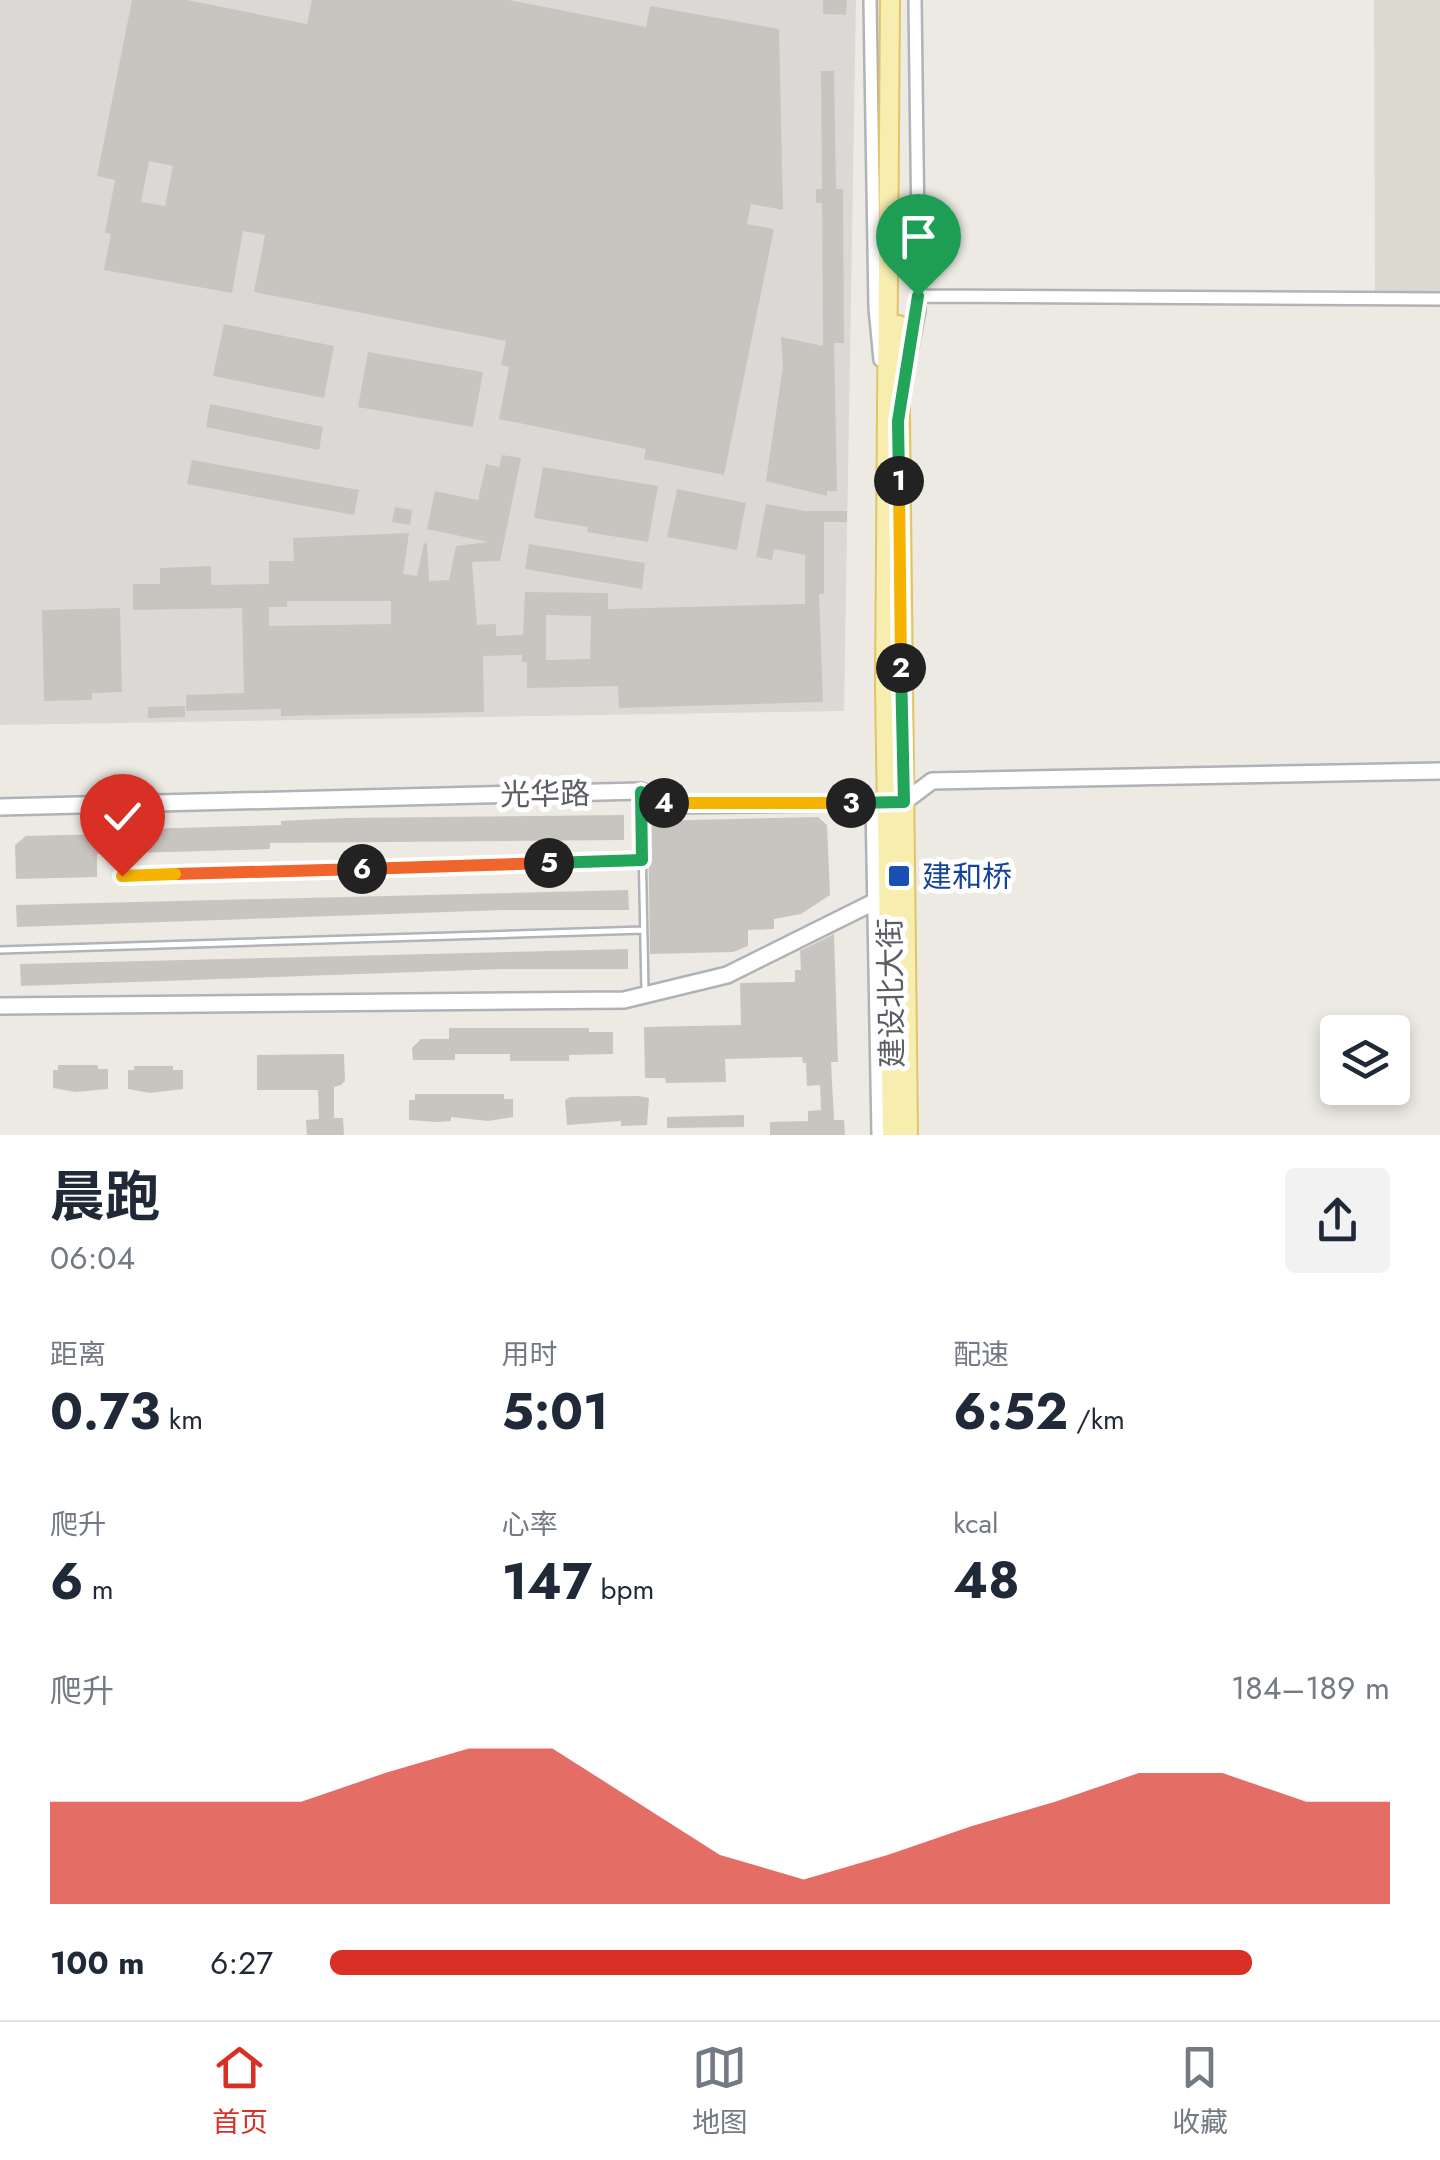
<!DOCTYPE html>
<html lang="zh">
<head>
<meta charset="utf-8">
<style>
	body { margin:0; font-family:Jost,"Noto Sans SC",sans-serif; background:#f2f2f3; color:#1f2937; height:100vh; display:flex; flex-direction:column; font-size:38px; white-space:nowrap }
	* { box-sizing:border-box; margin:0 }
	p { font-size:32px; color:#747a83 }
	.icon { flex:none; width:55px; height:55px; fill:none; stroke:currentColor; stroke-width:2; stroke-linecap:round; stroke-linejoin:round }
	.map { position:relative; height:1135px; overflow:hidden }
	.details { display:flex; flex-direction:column; background:#fff; flex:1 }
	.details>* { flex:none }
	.controls { position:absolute; left:1320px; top:1015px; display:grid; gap:20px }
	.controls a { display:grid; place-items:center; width:90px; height:90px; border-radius:10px; background:#fff; box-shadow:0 5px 15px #0003; font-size:50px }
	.pin { position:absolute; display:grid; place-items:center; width:85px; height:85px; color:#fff; margin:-102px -42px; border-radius:50% 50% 50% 0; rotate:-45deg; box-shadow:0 0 10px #0007 }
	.pin .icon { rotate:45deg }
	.km { position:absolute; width:50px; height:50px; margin:-25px; border-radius:50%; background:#222; color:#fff; font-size:28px; line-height:50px; text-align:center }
	.round { display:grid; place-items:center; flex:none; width:105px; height:105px; border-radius:10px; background:#f2f2f3 }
	.head { display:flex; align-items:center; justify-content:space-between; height:170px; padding:0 50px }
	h1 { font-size:55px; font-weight:700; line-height:75px }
	.metrics { display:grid; grid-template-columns:repeat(3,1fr); gap:15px; height:170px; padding:10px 50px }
	.metrics div { display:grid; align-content:center }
	.metrics b { font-size:50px; font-weight:700 }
	.metrics small { font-size:28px; font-weight:400 }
	.metrics p { font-size:28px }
	.chart { height:280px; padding:20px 50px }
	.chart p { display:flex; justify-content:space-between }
	.chart svg { width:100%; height:180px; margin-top:10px; fill:#d93025; opacity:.7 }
	ul { padding:0 50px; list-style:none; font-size:32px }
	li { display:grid; grid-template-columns:160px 120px 1fr; align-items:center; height:75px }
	li i { height:25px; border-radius:12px; background:#d93025 }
	.dock { display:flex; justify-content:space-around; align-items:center; height:140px; border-top:2px solid #e0e1e3; background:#fff; font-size:28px; color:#747a83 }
	.dock a { display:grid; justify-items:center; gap:5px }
	.dock .current { color:#d93025 }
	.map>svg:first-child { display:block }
	.industrial { fill:#dbd9d5 }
	.education { fill:#dcd9d1 }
	.building { fill:#c8c5c0; fill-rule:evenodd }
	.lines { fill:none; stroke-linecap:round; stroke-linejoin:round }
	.lane-casing { stroke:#b0b3b7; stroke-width:10 }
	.street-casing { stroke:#b0b3b7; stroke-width:16 }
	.secondary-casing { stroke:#afb2b7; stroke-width:20 }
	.primary-casing { stroke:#e2c466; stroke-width:22 }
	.lane { stroke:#fff; stroke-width:5 }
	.street { stroke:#fff; stroke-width:11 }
	.secondary { stroke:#fff; stroke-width:15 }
	.primary { stroke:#f6edae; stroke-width:18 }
	.split-1-casing { stroke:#fff; stroke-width:20 }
	.split-2-casing { stroke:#fff; stroke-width:20 }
	.split-3-casing { stroke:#fff; stroke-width:20 }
	.split-4-casing { stroke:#fff; stroke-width:20 }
	.split-5-casing { stroke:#fff; stroke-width:20 }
	.split-6-casing { stroke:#fff; stroke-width:20 }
	.split-7-casing { stroke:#fff; stroke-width:20 }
	.split-8-casing { stroke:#fff; stroke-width:20 }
	.split-1 { stroke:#22a559; stroke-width:12 }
	.split-2 { stroke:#f5b400; stroke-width:12 }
	.split-3 { stroke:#22a559; stroke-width:12 }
	.split-4 { stroke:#f5b400; stroke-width:12 }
	.split-5 { stroke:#22a559; stroke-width:12 }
	.split-6 { stroke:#f0652b; stroke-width:12 }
	.split-7 { stroke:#f0652b; stroke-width:12 }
	.split-8 { stroke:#f5b400; stroke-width:12 }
	.transit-dot { fill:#1a4fb4; stroke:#fff; stroke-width:4 }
	.labels { text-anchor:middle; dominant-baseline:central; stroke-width:10; stroke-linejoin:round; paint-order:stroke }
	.street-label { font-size:30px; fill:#5b5e62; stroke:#fff }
	.transit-label { font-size:30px; fill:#164399; stroke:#fff; text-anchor:start }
</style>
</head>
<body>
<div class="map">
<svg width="1440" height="1135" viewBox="0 0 1440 1135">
	<rect width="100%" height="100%" fill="#eceae3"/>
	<path class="industrial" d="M0 0H856L844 711 0 725Z"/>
	<path class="education" d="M1374 0H1440V294H1375Z"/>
	<path class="building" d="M132 0H187L307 24 312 0H509L646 27 650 6 779 29 783 210 751 204 747 224 774 229 724 475 644 459 646 449 499 419 509 367 501 365 506 341 254 292 265 235 243 231 232 293 104 270 111 234 105 233 115 180 97 176ZM149 161 173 166 165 206 141 202Z
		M823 0H847L846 15 823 14Z
		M821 71H834L836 189H843L844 343H834L837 491H827V496L766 481 783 366 781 337 823 346 822 203H816V189H822Z
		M224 324 334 346 324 398 213 376Z
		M368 352 483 372 473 427 358 407Z
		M210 404 323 427 319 450 206 427Z
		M502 455 521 458 500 561 472 562 477 625 496 624V636L523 635 525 592 608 593V609L805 604V555L774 549 772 560 756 557 766 504 805 511H847V522H824V594H819L823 702 619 708 618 686 527 688V662H522V655L483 656 484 712 281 716V709L186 711V695L244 693 242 608 133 610V584H160V568L211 566V585L269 584V561H294L293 538 409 533 403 574 417 576 424 543 427 544 429 581 449 580 456 546 488 542 427 529 435 491 478 500 486 464 499 467ZM287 601H391V624L269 626V607H287ZM546 615 591 616 590 659 546 660Z
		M192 460 359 490 354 515 187 484Z
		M543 467 658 486 648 542 587 532 588 527 534 518Z
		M677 489 746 503 737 550 667 537Z
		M395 507 412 510 410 525 392 522Z
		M529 544 645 563 642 589 525 569Z
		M120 608 122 692 92 693V700L44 701 42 610Z
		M185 706V717L148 718V707Z
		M624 815V840L270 843V849L97 854V877L16 879 15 845 26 836 105 834V830L281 825V821L345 818Z
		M818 817 827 825 830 895 801 914 774 919V929L748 930V946L733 952 650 954 648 821Z
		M628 890 629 910H504L17 927 16 905Z
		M834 934 838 1062H831L834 1120H844L845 1135H770V1122L808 1121V1111L821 1110 820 1085 807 1086 806 1063H803L802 1057 725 1059 726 1082 666 1083 665 1078H645L644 1027 741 1025 740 983 795 982V970H801L800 951Z
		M628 949V969H502L21 986 20 964Z
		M449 1028H589V1032H613V1054L569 1055V1061H510V1054H455V1060H413L412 1048 421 1039H449Z
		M344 1054 345 1081 341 1085 334 1087V1118H343L344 1135H307L306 1120 319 1119 318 1090H257V1055Z
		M58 1065H98V1069H108V1089L75 1092 53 1088V1070H58Z
		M134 1066H173V1070H183V1089L150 1093 128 1089V1070H134Z
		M415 1094H504V1099H513V1117L488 1121 451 1117V1121L437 1122 409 1120V1100H415Z
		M639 1096 649 1098 647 1125 621 1126V1121L567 1125 565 1100 570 1097Z
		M744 1115V1127L667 1128V1117Z"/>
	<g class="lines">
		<g class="lane-casing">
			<path id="lane" d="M641 793 645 992
				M122 876 642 860
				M0 950 643 930"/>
		</g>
		<g class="street-casing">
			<path id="street" d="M870 0 875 308 880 360
				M918 296 1440 299
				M905 382 919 311 915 0"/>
		</g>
		<g class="secondary-casing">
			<path id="secondary" d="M874 802 880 1135
				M0 807 641 791 668 805 904 802 932 781 1440 771
				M0 1006 624 1000 727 975 890 894"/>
		</g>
		<g class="primary-casing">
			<path id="primary" d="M890 0 885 686 892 1135
				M899 325 908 1135"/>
		</g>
		<use href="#lane" class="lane"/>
		<use href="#street" class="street"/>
		<use href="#secondary" class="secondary"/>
		<use href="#primary" class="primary"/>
	</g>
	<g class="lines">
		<g class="split-1-casing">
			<path id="split-1" d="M899 481 898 421 918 296"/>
		</g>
		<g class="split-2-casing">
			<path id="split-2" d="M899 481 901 668"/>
		</g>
		<g class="split-3-casing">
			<path id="split-3" d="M851 803 904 802 901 668"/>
		</g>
		<g class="split-4-casing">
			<path id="split-4" d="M664 803H851"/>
		</g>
		<g class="split-5-casing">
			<path id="split-5" d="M549 863 642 860 641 792 664 803"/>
		</g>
		<g class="split-6-casing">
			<path id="split-6" d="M362 869 549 863"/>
		</g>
		<g class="split-7-casing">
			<path id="split-7" d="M175 874 362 869"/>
		</g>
		<g class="split-8-casing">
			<path id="split-8" d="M122 876 175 874"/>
		</g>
		<use href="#split-1" class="split-1"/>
		<use href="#split-2" class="split-2"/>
		<use href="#split-3" class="split-3"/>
		<use href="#split-4" class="split-4"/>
		<use href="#split-5" class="split-5"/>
		<use href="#split-6" class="split-6"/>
		<use href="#split-7" class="split-7"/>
		<use href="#split-8" class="split-8"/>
	</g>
	<rect class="transit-dot" x="887" y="864" width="24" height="24" rx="5"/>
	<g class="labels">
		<g class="street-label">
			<text transform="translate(545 794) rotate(-1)">光华路</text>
			<text transform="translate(891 993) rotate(-91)">建设北大街</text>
		</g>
		<g class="transit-label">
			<text x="922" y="876">建和桥</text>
		</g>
	</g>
</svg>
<div class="controls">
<a><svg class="icon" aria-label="layers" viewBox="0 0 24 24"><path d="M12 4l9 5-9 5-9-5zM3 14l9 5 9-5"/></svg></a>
</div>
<div class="pin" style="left:918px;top:296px;background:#1e9e55"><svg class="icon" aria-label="arrive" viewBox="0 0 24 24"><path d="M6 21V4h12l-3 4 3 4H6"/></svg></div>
<div class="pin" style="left:122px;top:876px;background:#d93025"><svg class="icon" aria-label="check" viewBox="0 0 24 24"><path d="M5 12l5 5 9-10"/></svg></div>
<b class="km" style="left:899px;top:481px">1</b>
<b class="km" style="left:901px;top:668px">2</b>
<b class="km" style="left:851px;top:803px">3</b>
<b class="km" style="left:664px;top:803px">4</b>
<b class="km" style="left:549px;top:863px">5</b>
<b class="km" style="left:362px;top:869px">6</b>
</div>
<section class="details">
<div class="head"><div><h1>晨跑</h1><p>06:04</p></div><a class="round"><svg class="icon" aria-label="share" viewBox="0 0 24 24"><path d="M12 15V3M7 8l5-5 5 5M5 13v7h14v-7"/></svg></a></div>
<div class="metrics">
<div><p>距离</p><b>0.73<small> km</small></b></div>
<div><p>用时</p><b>5:01</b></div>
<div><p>配速</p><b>6:52<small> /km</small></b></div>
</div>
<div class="metrics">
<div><p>爬升</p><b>6<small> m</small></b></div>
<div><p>心率</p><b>147<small> bpm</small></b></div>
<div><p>kcal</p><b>48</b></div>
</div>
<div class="chart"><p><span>爬升</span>184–189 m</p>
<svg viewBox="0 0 160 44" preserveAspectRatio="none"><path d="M0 44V19L10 19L20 19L30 19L40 12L50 6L60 6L70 19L80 32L90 38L100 32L110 25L120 19L130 12L140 12L150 19L160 19V44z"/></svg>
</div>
<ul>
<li><b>100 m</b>6:27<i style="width:87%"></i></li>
</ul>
</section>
<nav class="dock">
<a class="current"><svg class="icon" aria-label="home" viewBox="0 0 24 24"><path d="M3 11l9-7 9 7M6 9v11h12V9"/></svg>首页</a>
<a><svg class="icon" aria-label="map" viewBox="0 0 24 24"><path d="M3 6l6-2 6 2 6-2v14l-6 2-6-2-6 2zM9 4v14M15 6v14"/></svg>地图</a>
<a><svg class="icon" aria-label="saved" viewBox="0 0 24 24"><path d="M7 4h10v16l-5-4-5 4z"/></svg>收藏</a>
</nav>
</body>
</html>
